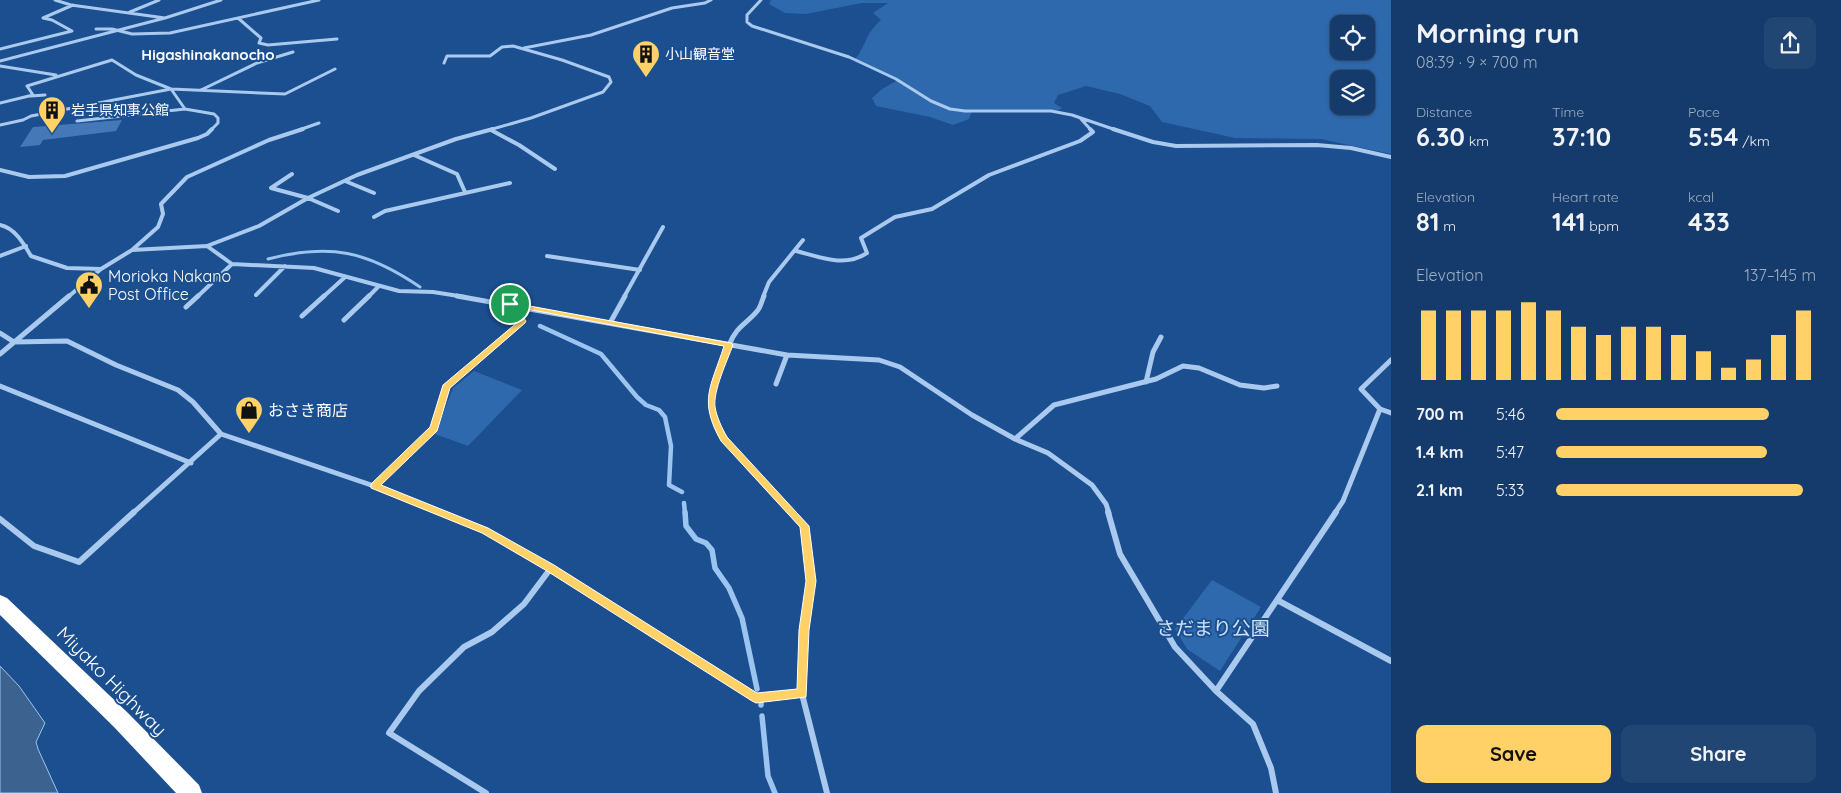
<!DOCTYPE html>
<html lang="en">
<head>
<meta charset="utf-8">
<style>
	body { margin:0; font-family:Quicksand,"Noto Sans JP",sans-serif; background:#214673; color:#f1f3f6; height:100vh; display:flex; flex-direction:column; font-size:19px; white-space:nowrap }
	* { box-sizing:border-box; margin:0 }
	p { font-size:16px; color:#9dadc1 }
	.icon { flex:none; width:28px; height:28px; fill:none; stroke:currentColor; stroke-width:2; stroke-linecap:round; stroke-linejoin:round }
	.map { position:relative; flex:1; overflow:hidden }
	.panel { display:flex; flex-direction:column; background:#143b6b; width:450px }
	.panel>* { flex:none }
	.controls { position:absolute; left:1330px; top:15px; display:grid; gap:10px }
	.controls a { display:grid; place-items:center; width:45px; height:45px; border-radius:10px; background:#143b6b; box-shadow:0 1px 4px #0004,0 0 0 1px #33557e; font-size:25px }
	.pin { position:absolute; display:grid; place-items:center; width:42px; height:42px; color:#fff; margin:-21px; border:2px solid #fff; border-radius:50%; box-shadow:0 1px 5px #0007 }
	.round { display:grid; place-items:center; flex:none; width:52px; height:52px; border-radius:10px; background:#214673 }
	.overview { display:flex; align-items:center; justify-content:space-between; height:85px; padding:0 25px }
	h1 { font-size:28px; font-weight:700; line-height:38px }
	.metrics { display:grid; grid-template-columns:repeat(3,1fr); gap:8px; height:85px; padding:5px 25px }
	.metrics div { display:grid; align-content:center }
	.metrics b { font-size:25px; font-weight:700 }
	.metrics small { font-size:14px; font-weight:400 }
	.metrics p { font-size:14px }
	.chart { height:140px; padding:10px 25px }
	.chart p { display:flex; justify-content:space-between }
	.chart svg { width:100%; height:90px; margin-top:5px; stroke:#ffd166; stroke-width:6 }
	.action { display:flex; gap:10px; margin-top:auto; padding:10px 25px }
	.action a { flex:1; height:58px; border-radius:10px; background:#ffd166; color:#111; font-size:20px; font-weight:700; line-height:58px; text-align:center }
	.action a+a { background:#214673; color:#f1f3f6 }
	ul { padding:0 25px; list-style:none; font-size:16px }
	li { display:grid; grid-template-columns:80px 60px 1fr; align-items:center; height:38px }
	li i { height:12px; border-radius:6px; background:#ffd166 }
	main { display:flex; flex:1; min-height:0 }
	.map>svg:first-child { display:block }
	.green { fill:#2e69ad; fill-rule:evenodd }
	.water { fill:#3c6290; stroke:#9cc4f0 }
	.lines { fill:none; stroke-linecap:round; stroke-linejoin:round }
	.stream-far2 { stroke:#9cc4f0; stroke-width:3 }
	.stream-far1 { stroke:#9cc4f0; stroke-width:4.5 }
	.stream { stroke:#9cc4f0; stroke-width:5.5 }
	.building { fill:#4478b7 }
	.street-far3 { stroke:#a9c9ee; stroke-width:3 }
	.street-far2 { stroke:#a9c9ee; stroke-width:4 }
	.street-far1 { stroke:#a9c9ee; stroke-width:5 }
	.street { stroke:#a9c9ee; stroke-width:6 }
	.highway { fill:#fff; fill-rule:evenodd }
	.route { fill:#ffd166; stroke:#fff; fill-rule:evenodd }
	.labels { text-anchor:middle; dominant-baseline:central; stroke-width:4; stroke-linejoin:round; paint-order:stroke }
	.far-poi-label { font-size:14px; fill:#fff; stroke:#1b4f8f; text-anchor:start }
	.far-neighbourhood-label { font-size:15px; font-weight:bold; fill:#fff; stroke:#1b4f8f }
	.poi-label { font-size:16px; fill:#fff; stroke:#1b4f8f; text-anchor:start }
	.near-park-label { font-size:19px; fill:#cfe3fa; stroke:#1b4f8f }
	.near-street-label { font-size:19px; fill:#fff; stroke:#1b4f8f }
</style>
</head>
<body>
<main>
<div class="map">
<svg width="1391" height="793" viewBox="0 0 1391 793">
	<rect width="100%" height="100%" fill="#1b4f8f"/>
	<path class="green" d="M771 0H1391V154L1321 139 1235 138 1162 122 1150 106 1120 94 1086 86 1058 95 1054 103 1062 108 1055 112 972 111 969 119 953 125 930 117 876 106 872 98 882 89 898 80 855 59C867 45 864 35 881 20L873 13 888 3H862L806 14 785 13 769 4ZM1339 24H1366V51H1339ZM1339 79H1366V106H1339Z
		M474 371 522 390 468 446 435 434 453 388Z
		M1212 580 1261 607 1220 671 1187 649 1175 629Z"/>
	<path class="water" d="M0 666 19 686 45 723 36 742 38 749 58 793H0Z"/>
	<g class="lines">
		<path class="stream-far2" d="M268 259C330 243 367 251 420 287"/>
		<path class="stream-far1" d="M540 326 601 354 637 397 646 405 659 410 665 417 671 446 669 485 682 492
			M684 503 685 513"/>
		<path class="stream" d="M685 512 686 526 696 539 706 543 712 550 715 568 729 588 742 618 757 689
			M761 703V705
			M762 716 768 776 775 793"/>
	</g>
	<path class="building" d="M122 120 116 131 43 140 40 145 20 147 33 127Z"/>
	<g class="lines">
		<path class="street-far3" d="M761 0 747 15V22L752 26 849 57 896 79 931 101 950 109 965 111H1051L1072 115 1116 130
			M130 12 159 0
			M165 18 221 0
			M238 18 261 38 259 43 268 45 337 39
			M96 29H112L132 34 170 33 319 0
			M524 48 591 35 672 8 705 3 711 0
			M0 49 72 31 52 20 43 18 73 5
			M0 61 165 18 71 5 55 0
			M444 63 447 56H490L502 47 513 46 562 60 609 77 611 82 603 92 531 118 489 130
			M0 66 56 75
			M201 90 257 63 293 52
			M31 96 45 95
			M0 103 33 95 27 86 112 60 136 75 171 89 185 109 214 114 218 118V123L211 130
			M1081 119 1091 130
			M77 121 185 109
			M0 125 23 120 31 116 171 89 285 94 335 69
			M299 130 319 123"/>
		<path class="street-far2" d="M1113 129 1153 142 1176 146 1317 145 1351 148 1391 157
			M491 130 519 145 555 169
			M414 155 457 174 465 192
			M0 170 29 177 65 176 198 138 207 134 212 129
			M292 174 271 188 308 198 338 211
			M345 181 374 193
			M374 217 385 211 510 183
			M0 225C15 228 24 244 31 256L67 268 101 269
			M207 246 232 264 314 268 399 291 433 292 465 297
			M132 250 207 246 259 226 308 198 357 175 456 139 493 129
			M796 251C820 257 844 268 867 253L861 238 895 217 932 209 989 175 1080 141 1093 132 1090 129
			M0 256 26 246
			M547 256 640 270
			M256 295 285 266
			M68 297 101 269 132 250 158 227 163 214 161 204 187 177 269 140 303 129
			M197 297 232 264
			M323 297 344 278
			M368 297 378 287
			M624 297 663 227
			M763 297 769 282 803 240"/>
		<path class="street-far1" d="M457 296 787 355 879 360 900 367 972 415 1015 439 1048 453 1092 485 1106 504 1109 513
			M764 296C762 300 761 306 758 310 747 324 737 325 729 345 722 362 712 385 711 404 710 435 771 490 792 513
			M186 307 198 296
			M302 316 324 296
			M344 320 369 296
			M610 323 625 296
			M0 333 14 342 67 341 116 365 178 390 193 402 221 434
			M0 354 69 296
			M1391 360 1361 389 1380 409 1391 413
			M1146 382 1153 352 1161 337
			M776 384 787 355
			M0 386 191 463
			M1015 439 1054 405 1156 379 1183 366 1199 368 1240 385 1264 388 1277 386
			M374 486 434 429 446 387 523 321 510 304
			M133 513 221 434 374 486 443 513
			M1335 513 1343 501 1380 409"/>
		<path class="street" d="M440 512 485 530 551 568 756 698 802 694
			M791 512 804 526 811 581 804 630 802 694 827 793
			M1108 512 1120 554 1175 647 1216 691 1253 724 1271 768 1276 793
			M0 519 34 546 79 562 134 512
			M1277 600 1391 661
			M1216 691 1336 512
			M486 793 389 733 419 691 464 647 492 632 524 604 551 568"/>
		<path class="highway" d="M0 595 7 598 128 713 199 785 202 793H176L114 727 0 615Z"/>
	</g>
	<path class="route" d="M508 302 731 343 733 345C727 361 713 391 715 407 717 418 722 428 727 437L809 526 816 581 809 630 806 697 756 703 752 701 547 571 482 533 371 488V484L430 427 443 385 519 321 507 304ZM516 307 724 346C711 387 698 400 721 441L800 527 806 581 799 630 797 689 757 693 554 565 488 528 381 485 437 431 450 388 525 323 526 321Z"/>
	<defs>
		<g id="building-pin" transform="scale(1.4375)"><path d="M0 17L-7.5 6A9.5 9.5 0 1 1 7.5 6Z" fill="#ffd166" stroke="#1b4f8f"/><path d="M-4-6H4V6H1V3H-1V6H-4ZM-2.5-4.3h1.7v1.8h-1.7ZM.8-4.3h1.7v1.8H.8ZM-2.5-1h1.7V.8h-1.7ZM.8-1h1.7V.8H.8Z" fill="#111"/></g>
		<g id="civic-pin" transform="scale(1.4375)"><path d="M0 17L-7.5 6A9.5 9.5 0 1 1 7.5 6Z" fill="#ffd166" stroke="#1b4f8f"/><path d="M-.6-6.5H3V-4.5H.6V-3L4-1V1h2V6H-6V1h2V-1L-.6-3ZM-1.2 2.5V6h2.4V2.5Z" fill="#111"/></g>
		<g id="shop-pin" transform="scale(1.4375)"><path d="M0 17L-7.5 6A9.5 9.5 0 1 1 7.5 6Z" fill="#ffd166" stroke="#1b4f8f"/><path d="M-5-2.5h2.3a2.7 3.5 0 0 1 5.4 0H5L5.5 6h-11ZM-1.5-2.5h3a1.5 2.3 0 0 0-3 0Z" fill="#111"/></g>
	</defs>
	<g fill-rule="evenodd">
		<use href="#building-pin" x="646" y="54"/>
		<use href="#building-pin" x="52" y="110"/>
		<use href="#civic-pin" x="89" y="285"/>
		<use href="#shop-pin" x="249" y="410"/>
	</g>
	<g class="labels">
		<g class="far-poi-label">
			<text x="665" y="54">小山観音堂</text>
			<text x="71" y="110">岩手県知事公館</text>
		</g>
		<g class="far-neighbourhood-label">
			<text x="208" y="54">Higashinakanocho</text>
		</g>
		<g class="poi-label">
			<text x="108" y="276">Morioka Nakano<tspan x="108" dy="18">Post Office</tspan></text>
			<text x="268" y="410">おさき商店</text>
		</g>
		<g class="near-park-label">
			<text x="1213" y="628">さだまり公園</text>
		</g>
		<g class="near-street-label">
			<text transform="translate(112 681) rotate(45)">Miyako Highway</text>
		</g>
	</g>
</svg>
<div class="controls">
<a><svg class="icon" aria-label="locate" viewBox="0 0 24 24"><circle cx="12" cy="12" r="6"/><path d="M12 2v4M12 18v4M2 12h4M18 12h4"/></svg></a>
<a><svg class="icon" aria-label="layers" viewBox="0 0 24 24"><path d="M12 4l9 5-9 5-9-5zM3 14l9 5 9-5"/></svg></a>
</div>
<div class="pin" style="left:510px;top:304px;background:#1e9e55"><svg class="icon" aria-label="arrive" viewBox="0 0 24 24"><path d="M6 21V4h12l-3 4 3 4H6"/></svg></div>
</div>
<section class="panel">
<div class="overview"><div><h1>Morning run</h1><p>08:39 · 9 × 700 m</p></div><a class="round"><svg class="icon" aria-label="share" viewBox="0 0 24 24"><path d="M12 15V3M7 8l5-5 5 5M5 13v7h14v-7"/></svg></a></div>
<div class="metrics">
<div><p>Distance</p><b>6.30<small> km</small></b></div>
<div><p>Time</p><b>37:10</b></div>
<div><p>Pace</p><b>5:54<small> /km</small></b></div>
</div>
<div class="metrics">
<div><p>Elevation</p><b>81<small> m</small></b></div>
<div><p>Heart rate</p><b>141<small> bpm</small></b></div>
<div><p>kcal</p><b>433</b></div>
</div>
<div class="chart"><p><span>Elevation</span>137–145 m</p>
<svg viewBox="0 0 160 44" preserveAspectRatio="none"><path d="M5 44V10M15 44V10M25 44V10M35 44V10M45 44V6M55 44V10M65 44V18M75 44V22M85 44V18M95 44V18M105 44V22M115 44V30M125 44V38M135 44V34M145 44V22M155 44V10"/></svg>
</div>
<ul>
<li><b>700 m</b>5:46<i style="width:82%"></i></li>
<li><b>1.4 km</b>5:47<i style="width:81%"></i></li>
<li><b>2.1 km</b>5:33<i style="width:95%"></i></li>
</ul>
<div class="action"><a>Save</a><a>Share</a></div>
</section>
</main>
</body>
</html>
